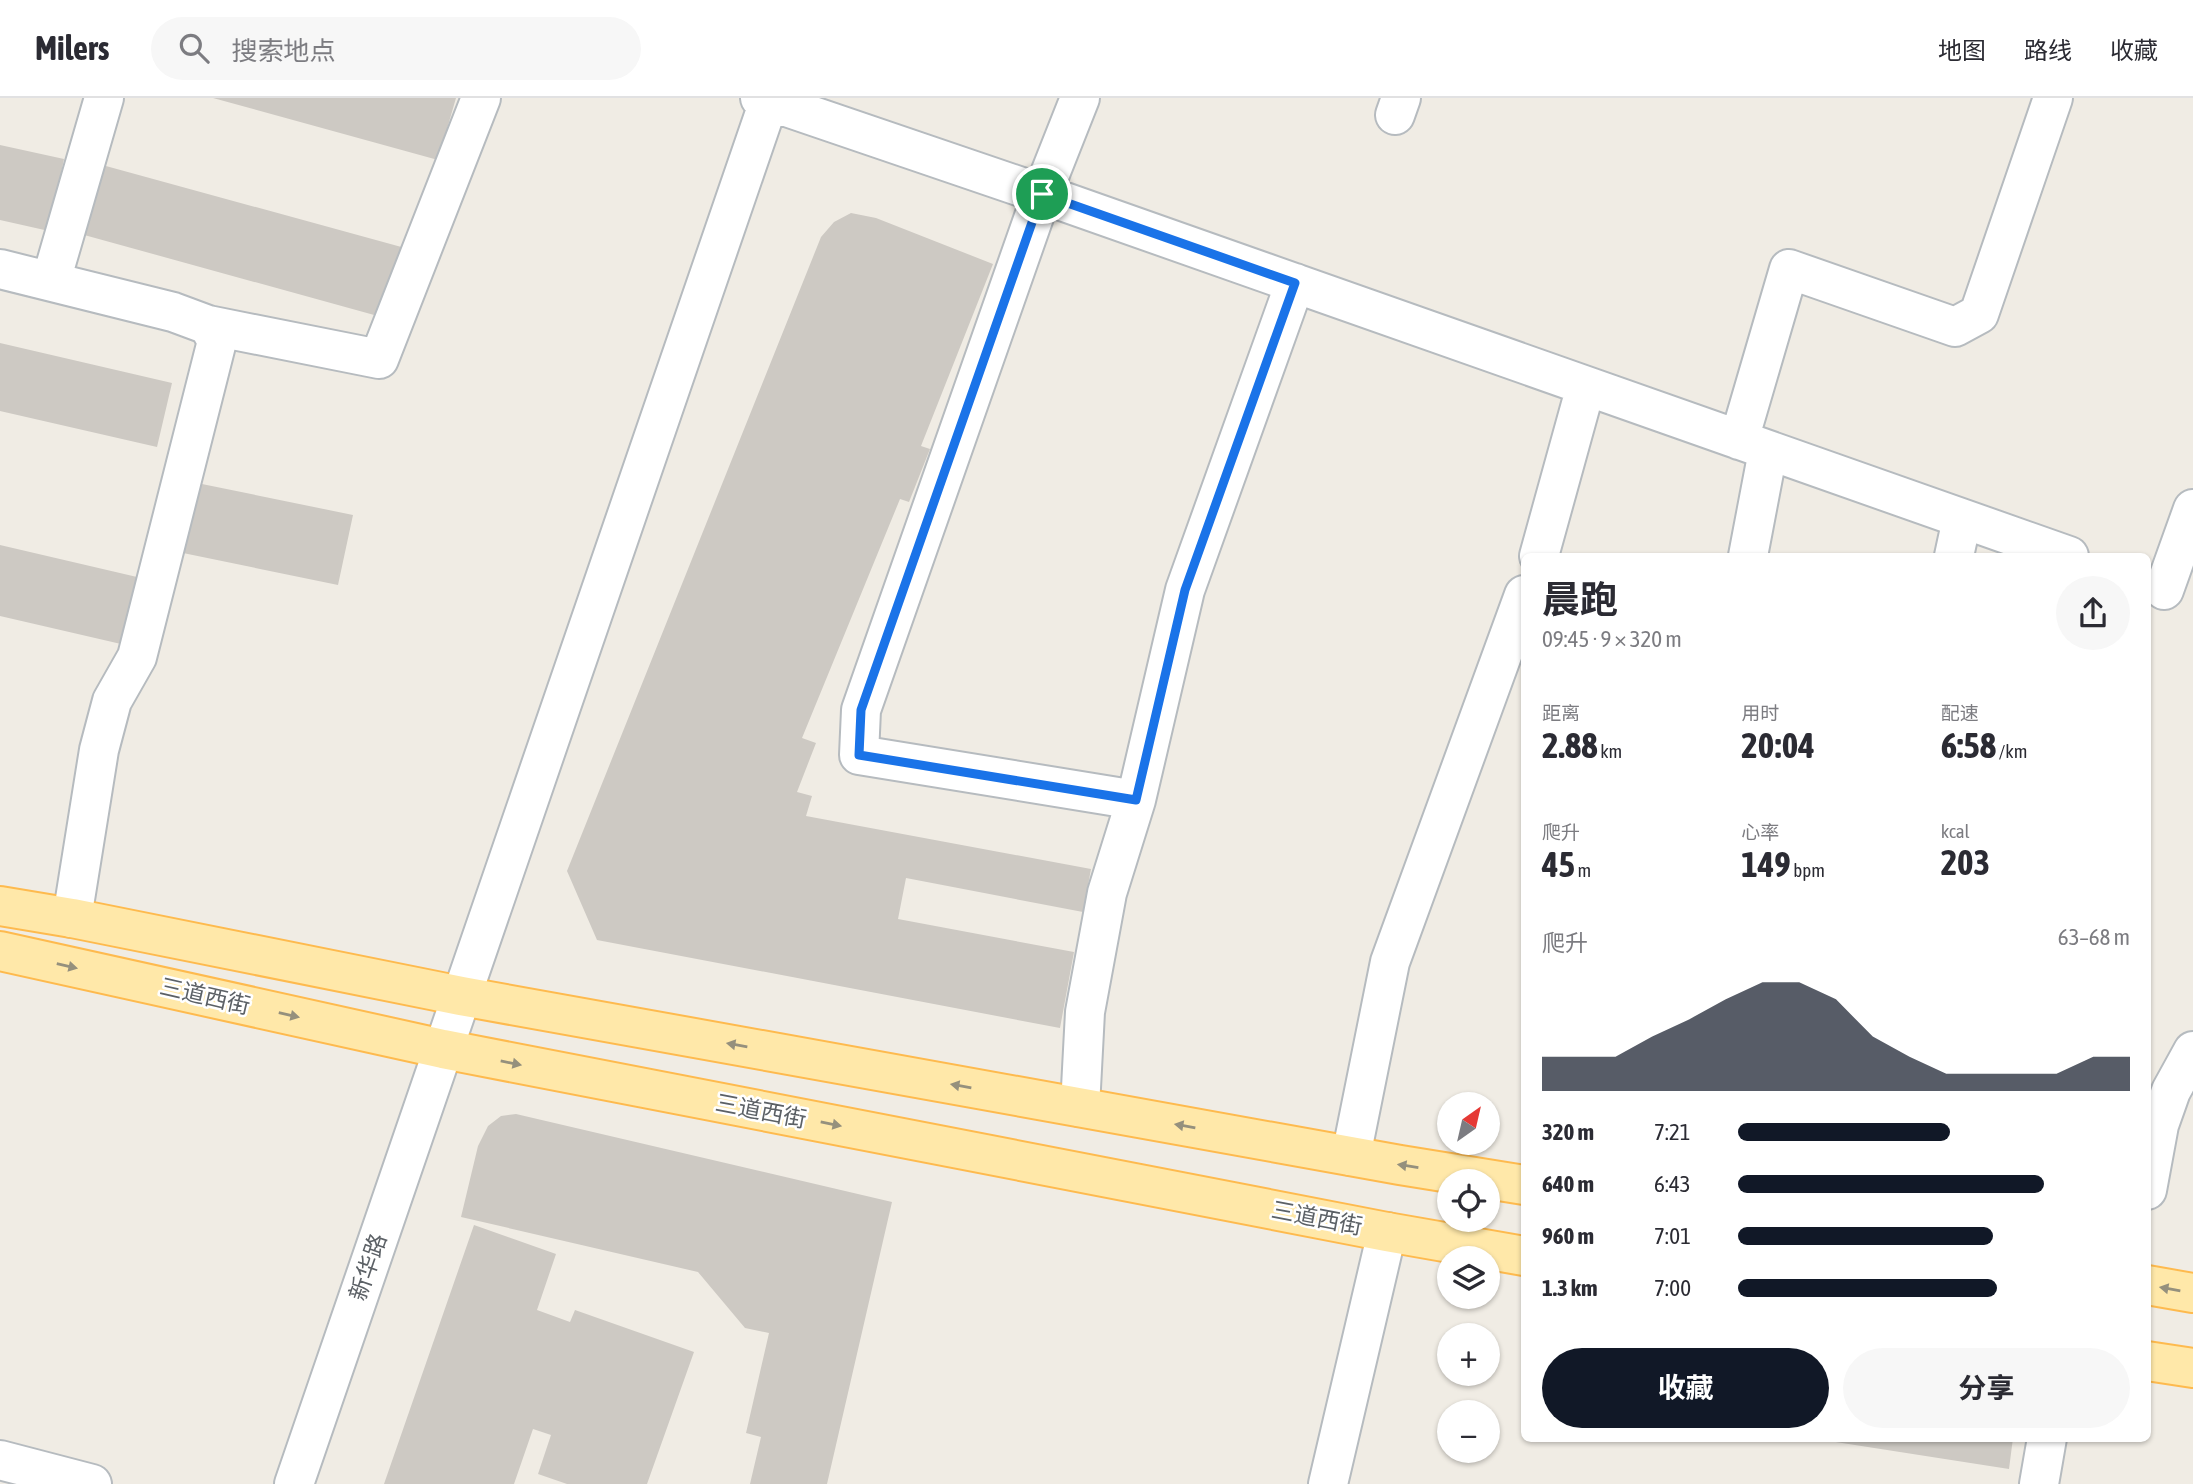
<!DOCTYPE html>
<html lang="zh">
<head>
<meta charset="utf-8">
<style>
	body { margin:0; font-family:"Asap Condensed","Noto Sans SC",sans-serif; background:#f7f7f7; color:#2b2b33; height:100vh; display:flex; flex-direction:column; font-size:26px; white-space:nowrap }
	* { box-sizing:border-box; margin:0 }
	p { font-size:23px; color:#7c7c81 }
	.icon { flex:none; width:38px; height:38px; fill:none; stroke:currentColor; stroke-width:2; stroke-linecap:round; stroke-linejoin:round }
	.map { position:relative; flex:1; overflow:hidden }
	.sheet { position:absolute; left:1521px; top:455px; width:630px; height:889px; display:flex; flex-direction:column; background:#fff; border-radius:10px; box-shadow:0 2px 5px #0004 }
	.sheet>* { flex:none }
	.needle { width:46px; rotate:34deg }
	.buttons { position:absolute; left:1437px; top:994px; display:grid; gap:14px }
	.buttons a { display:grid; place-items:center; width:63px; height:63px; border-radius:50%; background:#fff; box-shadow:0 2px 5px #0004; font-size:35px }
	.pin { position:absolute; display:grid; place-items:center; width:60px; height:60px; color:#fff; margin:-30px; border:4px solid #fff; border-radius:50%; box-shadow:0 2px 7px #0007 }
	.round { display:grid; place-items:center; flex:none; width:74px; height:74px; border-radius:37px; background:#f7f7f7 }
	.overview { display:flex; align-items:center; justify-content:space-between; height:119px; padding:0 21px }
	h1 { font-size:38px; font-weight:700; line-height:52px }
	.stats { display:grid; grid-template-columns:repeat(3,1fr); gap:10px; height:119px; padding:7px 21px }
	.stats div { display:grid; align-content:center }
	.stats b { font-size:35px; font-weight:700 }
	.stats small { font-size:19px; font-weight:400 }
	.stats p { font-size:19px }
	.chart { height:196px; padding:14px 21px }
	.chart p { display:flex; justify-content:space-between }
	.chart svg { width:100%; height:126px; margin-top:7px; fill:#111827; opacity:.7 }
	.button { display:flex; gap:14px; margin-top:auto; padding:14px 21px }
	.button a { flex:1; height:80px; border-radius:42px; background:#111827; color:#fff; font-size:28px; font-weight:700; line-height:80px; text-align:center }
	.button a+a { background:#f7f7f7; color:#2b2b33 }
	ul { padding:0 21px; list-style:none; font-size:23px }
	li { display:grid; grid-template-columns:112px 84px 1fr; align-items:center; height:52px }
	li i { height:18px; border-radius:9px; background:#111827 }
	header { display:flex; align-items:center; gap:42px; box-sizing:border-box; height:98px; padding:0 35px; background:#fff; border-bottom:2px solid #e1e1e2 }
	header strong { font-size:33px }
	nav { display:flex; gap:38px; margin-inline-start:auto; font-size:24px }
	.search { width:490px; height:63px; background:#f7f7f7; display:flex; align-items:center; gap:18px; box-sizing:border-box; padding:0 24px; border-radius:38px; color:#7c7c81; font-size:26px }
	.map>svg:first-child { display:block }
	.building { fill:#cdc9c3 }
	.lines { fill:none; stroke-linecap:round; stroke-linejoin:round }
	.minor-casing { stroke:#b6bbbf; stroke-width:42 }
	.major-casing { stroke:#feba4e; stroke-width:42 }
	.minor { stroke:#fff; stroke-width:38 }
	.major { stroke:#ffe8a9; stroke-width:38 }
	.oneway { fill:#95907d }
	.route-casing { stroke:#fff; stroke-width:14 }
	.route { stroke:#1a73e8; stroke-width:9 }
	.labels { text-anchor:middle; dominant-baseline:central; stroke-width:5; stroke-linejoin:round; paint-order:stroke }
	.street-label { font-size:23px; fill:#5c6166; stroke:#fff }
</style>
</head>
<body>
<header>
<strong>Milers</strong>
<div class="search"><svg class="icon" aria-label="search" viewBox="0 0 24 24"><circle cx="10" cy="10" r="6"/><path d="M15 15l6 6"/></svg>搜索地点</div>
<nav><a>地图</a><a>路线</a><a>收藏</a></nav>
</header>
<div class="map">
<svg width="2193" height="1386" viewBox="0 0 2193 1386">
	<rect width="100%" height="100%" fill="#f0ece4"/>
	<path class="building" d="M213 0H456L438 62Z
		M0 47 64 61 49 133 0 122Z
		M95 65 405 150 385 220 77 135Z
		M851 115 876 120 993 166 921 348 930 351 909 404 900 401 802 640 816 645 797 694 812 698 806 718 1091 771 1083 814 906 780 898 821 1074 854 1060 930 597 842 567 773 821 139 834 124Z
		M0 245 172 285 157 349 0 313Z
		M197 385 353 417 338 487 183 455Z
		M0 447 137 479 121 546 0 518Z
		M516 1016 892 1104 827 1386H750L761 1339 746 1335 769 1235 745 1230 698 1174 461 1119 478 1048 488 1028 501 1018Z
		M474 1127 556 1156 537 1212 570 1224 575 1212 694 1254 647 1386H567L538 1376 551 1337 533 1331 514 1386H384Z
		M1810 1340H2013L2009 1371Z"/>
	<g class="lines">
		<g class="minor-casing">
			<path id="minor" d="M760 0 1042 96 2069 458
				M1080 0 1042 96 861 612 859 657 1136 702
				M1395 17 1401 0
				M0 171 173 214 208 227 217 243 137 559 112 603 99 652 72 820
				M51 183 104 0
				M208 227 379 261 481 0
				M1739 342 1789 171 1955 229 1979 216 2053 0
				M1539 458 1586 288
				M1748 458 1768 353
				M1954 458 1962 421
				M2164 492 2193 411
				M1080 1009 1085 914 1107 795 1136 702 1185 492 1295 185
				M1351 1058 1390 864 1524 497
				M2147 1092 2159 1027 2171 993 2193 953
				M0 1362 92 1386
				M294 1386 770 0
				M1328 1386 1387 1134
				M2039 1386 2047 1340"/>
		</g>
		<g class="major-casing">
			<path id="major" d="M0 808 72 820 461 898 1400 1067 1524 1087
				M0 853 443 951 1387 1134 1524 1158
				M2147 1187 2193 1195
				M2147 1263 2193 1270"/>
		</g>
		<use href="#minor" class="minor"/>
		<use href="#major" class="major"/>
	</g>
	<defs><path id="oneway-solid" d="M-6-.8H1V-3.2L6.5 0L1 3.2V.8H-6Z" transform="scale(1.75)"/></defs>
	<g class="oneway">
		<use href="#oneway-solid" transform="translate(67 868) rotate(13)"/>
		<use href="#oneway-solid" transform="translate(289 917) rotate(13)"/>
		<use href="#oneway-solid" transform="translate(737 947) rotate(-170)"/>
		<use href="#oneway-solid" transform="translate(511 965) rotate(11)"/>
		<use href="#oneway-solid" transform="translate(961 988) rotate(-170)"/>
		<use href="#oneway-solid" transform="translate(831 1026) rotate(11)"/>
		<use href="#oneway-solid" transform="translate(1185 1028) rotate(-170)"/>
		<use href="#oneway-solid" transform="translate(1408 1068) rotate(-171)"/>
		<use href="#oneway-solid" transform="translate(2170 1191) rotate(-170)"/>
	</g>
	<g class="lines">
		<g class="route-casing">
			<path id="route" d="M1042 96 1295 185 1185 492 1136 702 859 657 861 612Z"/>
		</g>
		<use href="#route" class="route"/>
	</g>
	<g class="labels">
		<g class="street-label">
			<text transform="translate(205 898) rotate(13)">三道西街</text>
			<text transform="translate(761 1013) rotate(11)">三道西街</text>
			<text transform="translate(1317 1120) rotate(11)">三道西街</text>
			<text transform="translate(368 1169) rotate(-71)">新华路</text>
		</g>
	</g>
</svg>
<div class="buttons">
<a><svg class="needle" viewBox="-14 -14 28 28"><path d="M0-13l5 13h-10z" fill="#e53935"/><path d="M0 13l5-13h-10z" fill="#7c7c81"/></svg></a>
<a><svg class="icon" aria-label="locate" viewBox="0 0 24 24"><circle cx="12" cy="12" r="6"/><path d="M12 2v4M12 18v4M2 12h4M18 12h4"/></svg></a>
<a><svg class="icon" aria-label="layers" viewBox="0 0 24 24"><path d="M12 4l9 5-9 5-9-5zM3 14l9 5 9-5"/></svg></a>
<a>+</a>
<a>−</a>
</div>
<div class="pin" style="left:1042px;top:96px;background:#1e9e55"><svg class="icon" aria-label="arrive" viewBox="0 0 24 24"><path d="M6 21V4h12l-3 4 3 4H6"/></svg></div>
<section class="sheet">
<div class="overview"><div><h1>晨跑</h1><p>09:45 · 9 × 320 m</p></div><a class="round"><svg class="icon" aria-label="share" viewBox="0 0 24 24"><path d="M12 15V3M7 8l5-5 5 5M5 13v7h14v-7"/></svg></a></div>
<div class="stats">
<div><p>距离</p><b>2.88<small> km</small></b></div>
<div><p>用时</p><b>20:04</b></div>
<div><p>配速</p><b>6:58<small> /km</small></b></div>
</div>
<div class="stats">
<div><p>爬升</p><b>45<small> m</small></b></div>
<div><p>心率</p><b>149<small> bpm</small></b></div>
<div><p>kcal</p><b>203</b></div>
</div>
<div class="chart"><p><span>爬升</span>63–68 m</p>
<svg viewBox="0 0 160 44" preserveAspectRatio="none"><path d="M0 44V32L10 32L20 32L30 25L40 19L50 12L60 6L70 6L80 12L90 25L100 32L110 38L120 38L130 38L140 38L150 32L160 32V44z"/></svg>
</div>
<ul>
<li><b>320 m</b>7:21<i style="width:54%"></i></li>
<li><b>640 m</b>6:43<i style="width:78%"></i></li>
<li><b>960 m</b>7:01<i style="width:65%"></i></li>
<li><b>1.3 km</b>7:00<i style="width:66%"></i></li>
</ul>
<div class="button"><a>收藏</a><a>分享</a></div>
</section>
</div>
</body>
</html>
